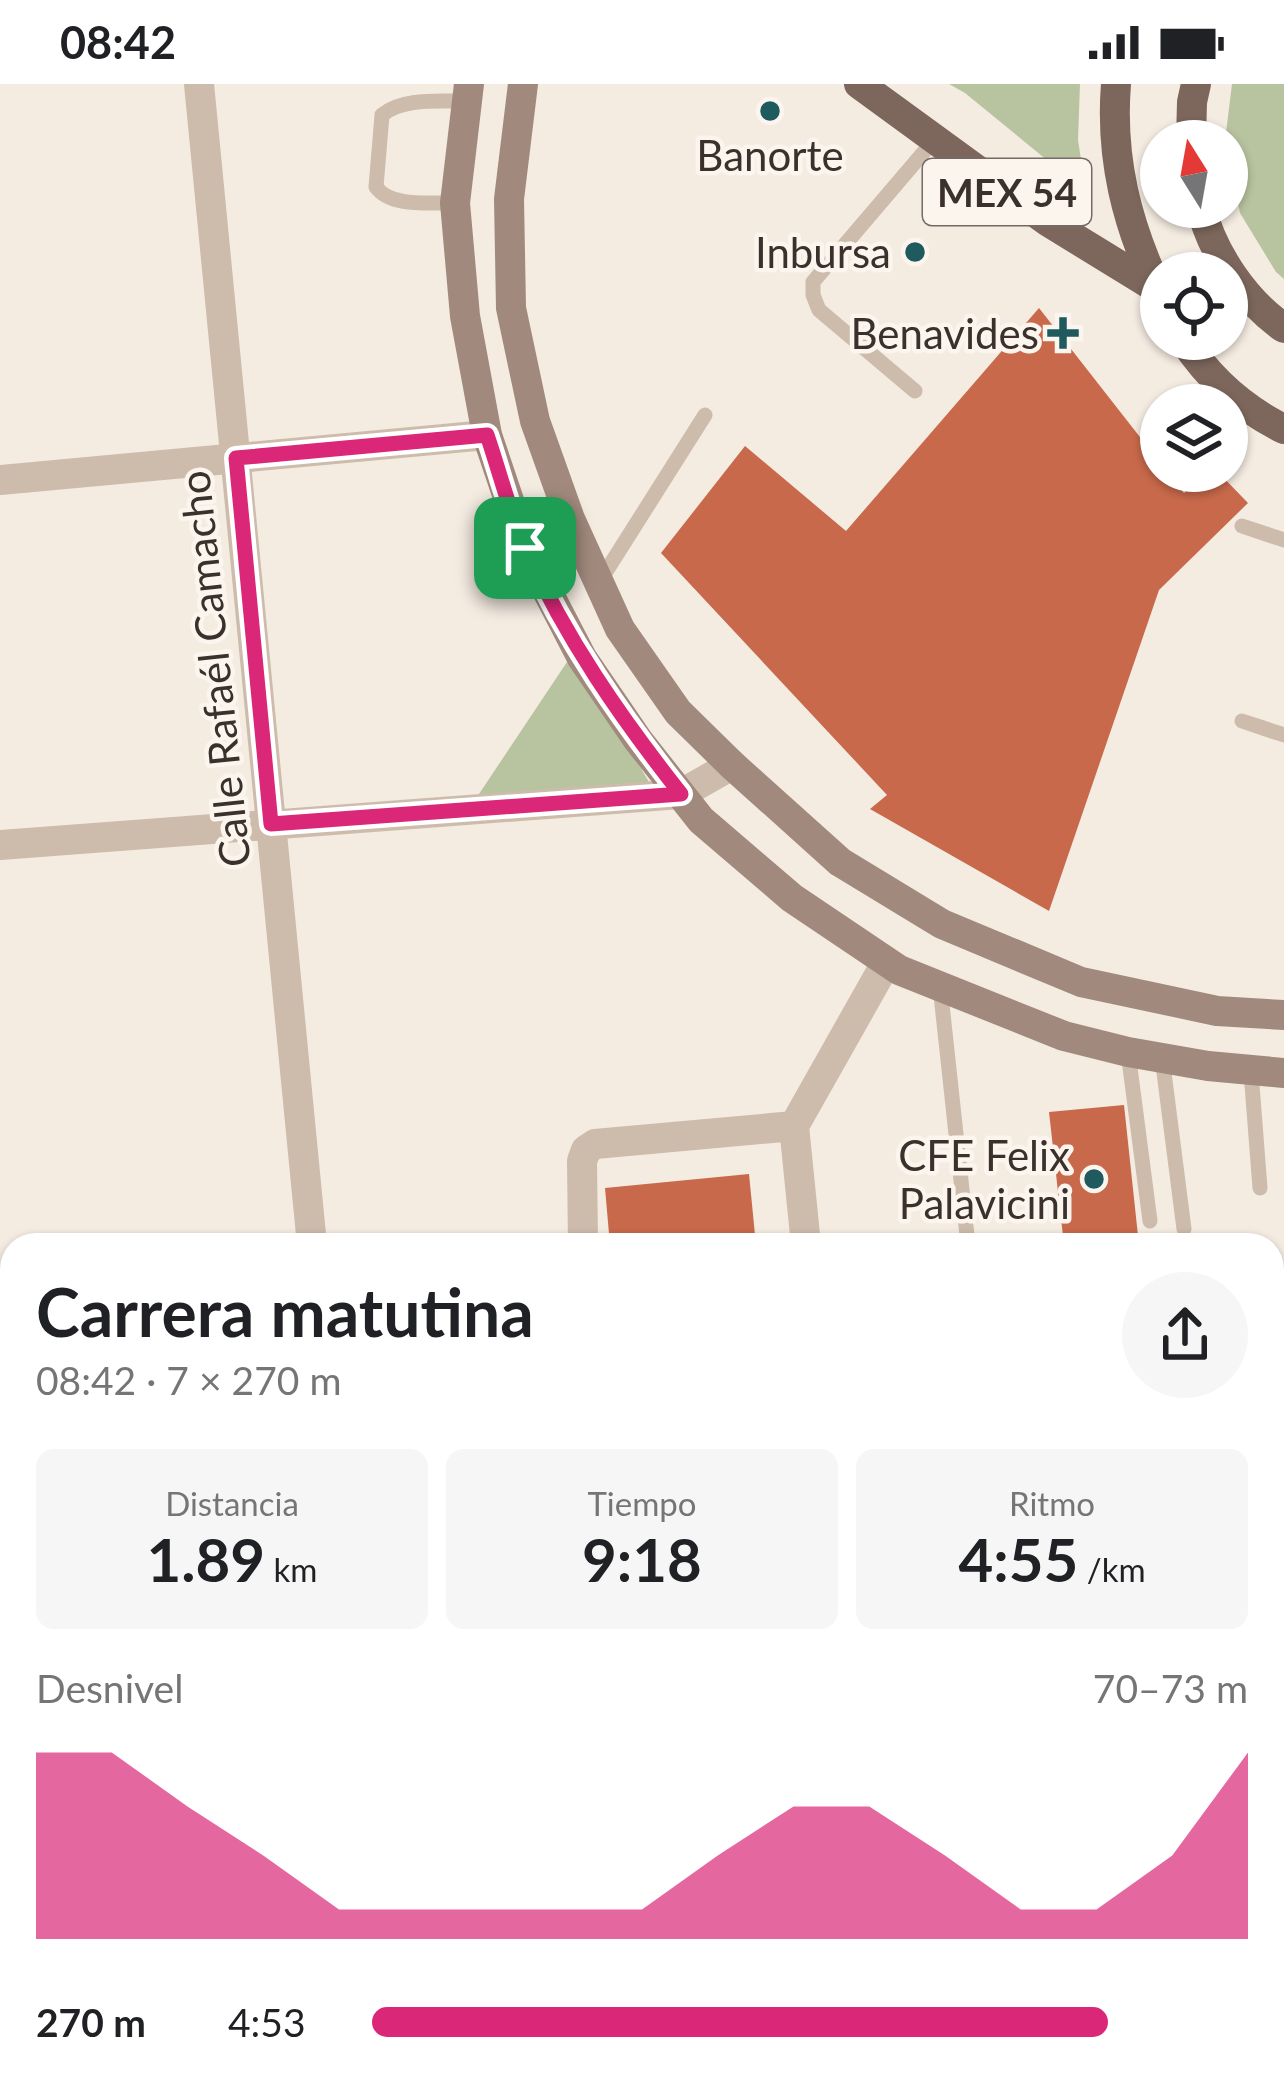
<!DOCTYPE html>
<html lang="es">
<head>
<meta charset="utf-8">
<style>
	body { margin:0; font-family:Lato,sans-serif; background:#f6f6f6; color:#202124; height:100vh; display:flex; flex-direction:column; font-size:45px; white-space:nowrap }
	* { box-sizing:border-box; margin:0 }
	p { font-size:39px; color:#757577 }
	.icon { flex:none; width:66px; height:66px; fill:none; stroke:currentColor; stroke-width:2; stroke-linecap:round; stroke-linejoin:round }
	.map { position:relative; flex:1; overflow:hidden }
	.panel { position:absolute; left:0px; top:1149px; width:1284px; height:861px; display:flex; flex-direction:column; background:#fff; border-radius:36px 36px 0 0; box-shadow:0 3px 9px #0004 }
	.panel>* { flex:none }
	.needle { width:78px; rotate:349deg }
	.controls { position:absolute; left:1140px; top:36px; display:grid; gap:24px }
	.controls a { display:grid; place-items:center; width:108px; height:108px; border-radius:50%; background:#fff; box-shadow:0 3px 9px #0004; font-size:60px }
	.pin { position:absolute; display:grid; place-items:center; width:102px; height:102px; color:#fff; margin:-51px; border-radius:24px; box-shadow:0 6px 18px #0006 }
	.round { display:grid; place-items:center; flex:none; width:126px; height:126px; border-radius:63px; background:#f6f6f6 }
	.headline { display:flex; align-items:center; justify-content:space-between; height:204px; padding:0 36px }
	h1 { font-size:66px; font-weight:700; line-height:90px }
	.figures { display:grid; grid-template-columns:repeat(3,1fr); gap:18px; height:204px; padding:12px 36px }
	.figures div { display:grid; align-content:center; border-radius:18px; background:#f6f6f6; text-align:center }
	.figures b { font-size:60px; font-weight:700 }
	.figures small { font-size:33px; font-weight:400 }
	.figures p { font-size:33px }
	.chart { height:336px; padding:24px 36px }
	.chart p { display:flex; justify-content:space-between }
	.chart svg { width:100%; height:216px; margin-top:12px; fill:#db2777; opacity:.7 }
	ul { padding:0 36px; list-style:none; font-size:39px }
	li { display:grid; grid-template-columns:192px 144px 1fr; align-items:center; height:90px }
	li i { height:30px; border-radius:15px; background:#db2777 }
	.status { display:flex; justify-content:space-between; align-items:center; height:84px; padding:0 60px; background:#fff; direction:ltr }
	.status svg { height:33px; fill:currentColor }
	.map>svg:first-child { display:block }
	.green { fill:#b8c4a0 }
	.building { fill:#c8694b }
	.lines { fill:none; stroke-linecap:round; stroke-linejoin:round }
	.lane { stroke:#cdbbac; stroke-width:15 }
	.street { stroke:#cdbbac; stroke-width:30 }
	.secondary { stroke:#a18a7d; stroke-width:30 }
	.primary { stroke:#7d675c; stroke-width:30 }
	.route-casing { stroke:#fff; stroke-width:24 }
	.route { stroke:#db2777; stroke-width:15 }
	.poi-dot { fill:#1f5a5e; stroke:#fbf5ee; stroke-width:4.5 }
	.labels { text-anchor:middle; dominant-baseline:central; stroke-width:9; stroke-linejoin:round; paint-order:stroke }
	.shield { fill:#fbf5ee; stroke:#756b66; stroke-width:3 }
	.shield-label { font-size:39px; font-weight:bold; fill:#3b302b }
	.poi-label { font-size:42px; fill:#3b302b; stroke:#fbf5ee; text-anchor:end }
	.street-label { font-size:42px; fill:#3b302b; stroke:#fbf5ee }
</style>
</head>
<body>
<div class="status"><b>08:42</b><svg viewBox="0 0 49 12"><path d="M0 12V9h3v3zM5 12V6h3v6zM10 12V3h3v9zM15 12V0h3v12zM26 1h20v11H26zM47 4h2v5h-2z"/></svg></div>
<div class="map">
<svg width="1284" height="2008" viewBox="0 0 1284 2008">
	<rect width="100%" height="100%" fill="#f4ebe1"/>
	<path class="green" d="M949 0H1080L1078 56 1086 108 965 9Z
		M1232 0H1284V195L1276 188 1240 129 1225 57Z
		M573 569 649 698 473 719Z"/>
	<path class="building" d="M1039 224 1161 380V387H1166L1184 409 1209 387H1217L1248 419 1159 506 1049 827 870 725 887 711 661 469 745 362 846 447Z
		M1124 1021 1139 1161H1064L1049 1028Z
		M749 1090 756 1161H610L605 1104Z
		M1272 1883H1284V2008H1117V1998H1272Z"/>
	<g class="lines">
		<path class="lane" d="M455 119C431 118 391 124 376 103L382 31C403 13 441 18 467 17
			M915 307 819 226 813 211V198L935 55
			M1242 442 1284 456
			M600 497 705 331
			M1242 637 1284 651
			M940 902 968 1161
			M1128 968 1150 1137
			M1162 973 1184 1145
			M1251 988 1260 1104
			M0 1279H12
			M1272 1444H1284
			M1272 1508H1284"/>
		<path class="street" d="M199 0 312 1161
			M0 396 487 351
			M0 761 681 710 732 681
			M583 1161 582 1077 586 1066 595 1060 794 1042
			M806 1161 794 1042 886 879
			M0 1448 12 1574
			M1272 1839 1284 1838
			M0 1916 12 1913
			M52 1998 53 2008
			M952 1998V2008
			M987 1998 988 2008"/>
		<path class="secondary" d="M469 0 455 119 465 232 487 351 525 464 582 574 638 656 701 736 792 814 899 886 1064 952 1128 968 1208 982 1284 989
			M523 0 509 115 511 224 535 337 570 435 620 545 678 628 732 681 840 778 942 840 1081 898 1217 927 1284 931"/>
		<path class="primary" d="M859 0 1047 137 1161 207
			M1116 0C1110 75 1127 141 1159 208
			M1191 57 1192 18 1196 0
			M1201 123C1212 169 1245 217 1284 244
			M1183 255C1208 293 1243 325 1284 345"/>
	</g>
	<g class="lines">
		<g class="route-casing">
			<path id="route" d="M487 351C500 389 510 430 526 466 566 555 621 634 681 710L271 740 236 374Z"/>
		</g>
		<use href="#route" class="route"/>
	</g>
	<g class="poi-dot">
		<circle cx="770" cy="27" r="12"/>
		<circle cx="915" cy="168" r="12"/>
		<path d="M1057 231h12v12h12v12h-12v12h-12v-12h-12v-12h12z"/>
		<circle cx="1094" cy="1095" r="12"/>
	</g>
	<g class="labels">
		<rect class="shield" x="923" y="75" width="168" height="66" rx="9"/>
		<g class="shield-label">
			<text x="1007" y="108">MEX 54</text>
		</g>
		<g class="poi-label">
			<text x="770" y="71" text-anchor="middle">Banorte</text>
			<text x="891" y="168">Inbursa</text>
			<text x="1039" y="249">Benavides</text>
			<text x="1070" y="1071">CFE Felix<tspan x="1070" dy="48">Palavicini</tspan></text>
		</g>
		<g class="street-label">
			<text transform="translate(214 585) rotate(-96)">Calle Rafaél Camacho</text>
		</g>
	</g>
</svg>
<div class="controls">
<a><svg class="needle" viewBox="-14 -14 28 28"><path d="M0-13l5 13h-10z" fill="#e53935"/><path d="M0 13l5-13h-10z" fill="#757577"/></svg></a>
<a><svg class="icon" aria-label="locate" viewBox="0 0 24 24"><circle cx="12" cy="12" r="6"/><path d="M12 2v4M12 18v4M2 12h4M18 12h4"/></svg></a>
<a><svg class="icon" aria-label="layers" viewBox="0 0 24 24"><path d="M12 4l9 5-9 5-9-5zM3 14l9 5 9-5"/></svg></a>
</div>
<div class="pin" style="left:525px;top:464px;background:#1e9e55"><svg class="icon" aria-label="arrive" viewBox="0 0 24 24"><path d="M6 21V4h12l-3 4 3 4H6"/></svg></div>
<section class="panel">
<div class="headline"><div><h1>Carrera matutina</h1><p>08:42 · 7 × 270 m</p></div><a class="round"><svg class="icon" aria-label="share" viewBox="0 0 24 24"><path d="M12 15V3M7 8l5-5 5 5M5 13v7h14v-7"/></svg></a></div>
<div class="figures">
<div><p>Distancia</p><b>1.89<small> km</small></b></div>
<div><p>Tiempo</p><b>9:18</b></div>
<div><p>Ritmo</p><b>4:55<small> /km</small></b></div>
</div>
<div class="chart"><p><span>Desnivel</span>70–73 m</p>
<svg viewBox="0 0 160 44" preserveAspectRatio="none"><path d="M0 44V6L10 6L20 17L30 27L40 38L50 38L60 38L70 38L80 38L90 27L100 17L110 17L120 27L130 38L140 38L150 27L160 6V44z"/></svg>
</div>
<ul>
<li><b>270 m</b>4:53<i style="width:84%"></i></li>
</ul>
</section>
</div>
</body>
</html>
